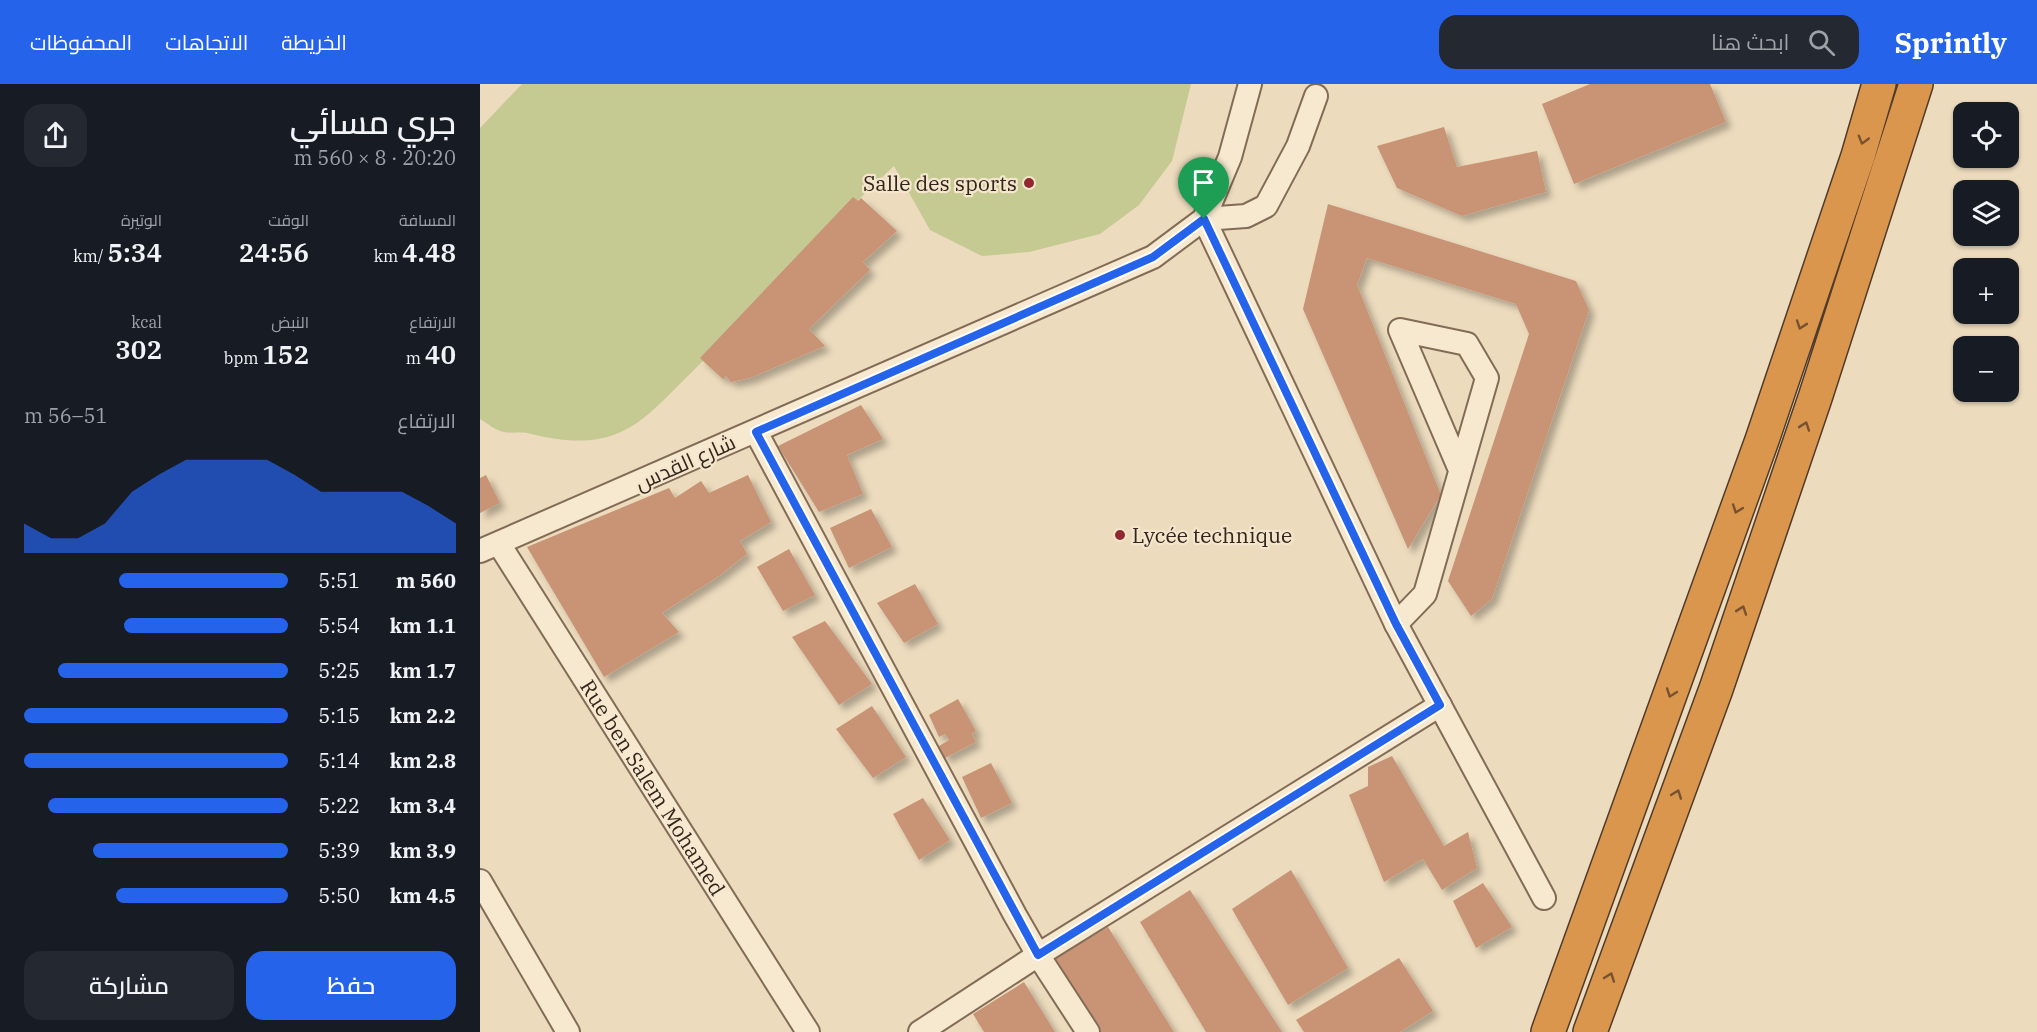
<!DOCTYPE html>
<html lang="ar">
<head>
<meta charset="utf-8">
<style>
	body { margin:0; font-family:"IBM Plex Serif",Cairo,serif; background:#242831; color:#f1f3f6; direction:rtl; height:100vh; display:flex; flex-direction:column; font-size:22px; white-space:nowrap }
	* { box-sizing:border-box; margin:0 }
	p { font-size:20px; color:#9ea1a6 }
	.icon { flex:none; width:33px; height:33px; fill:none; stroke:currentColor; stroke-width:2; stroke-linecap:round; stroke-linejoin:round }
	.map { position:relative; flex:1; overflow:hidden; direction:ltr }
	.sheet { display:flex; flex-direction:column; background:#171b24; width:480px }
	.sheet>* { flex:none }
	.controls { position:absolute; left:1473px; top:18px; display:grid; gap:12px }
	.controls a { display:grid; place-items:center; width:66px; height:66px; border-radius:12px; background:#171b24; box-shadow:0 2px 4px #0004; font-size:30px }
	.pin { position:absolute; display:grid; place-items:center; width:51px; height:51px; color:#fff; margin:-62px -26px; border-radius:50% 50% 50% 0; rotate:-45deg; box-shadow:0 0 6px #0007 }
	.pin .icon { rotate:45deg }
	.round { display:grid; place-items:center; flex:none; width:63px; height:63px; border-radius:18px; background:#242831 }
	.overview { display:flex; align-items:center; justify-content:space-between; height:102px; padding:0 24px }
	h1 { font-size:33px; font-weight:600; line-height:45px }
	.stats { display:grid; grid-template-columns:repeat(3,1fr); gap:9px; height:102px; padding:6px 24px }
	.stats div { display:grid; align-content:center }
	.stats b { font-size:26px; font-weight:600 }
	.stats small { font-size:16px; font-weight:400 }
	.stats p { font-size:16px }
	.chart { height:168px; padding:12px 24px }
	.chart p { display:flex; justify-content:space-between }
	.chart svg { width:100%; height:108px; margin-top:6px; fill:#2563eb; opacity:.7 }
	.button { display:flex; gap:12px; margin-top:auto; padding:12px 24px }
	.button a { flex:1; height:69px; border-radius:18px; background:#2563eb; color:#fff; font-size:24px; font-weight:600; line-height:69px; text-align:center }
	.button a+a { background:#242831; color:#f1f3f6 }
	ul { padding:0 24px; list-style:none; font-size:20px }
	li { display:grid; grid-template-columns:96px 72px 1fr; align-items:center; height:45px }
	li i { height:15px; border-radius:8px; background:#2563eb }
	header { display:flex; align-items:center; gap:36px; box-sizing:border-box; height:84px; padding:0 30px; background:#2563eb; color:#fff }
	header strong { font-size:28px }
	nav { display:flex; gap:33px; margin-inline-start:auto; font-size:21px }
	.search { width:420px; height:54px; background:#242831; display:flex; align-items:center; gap:15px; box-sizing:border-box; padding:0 21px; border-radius:18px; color:#9ea1a6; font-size:22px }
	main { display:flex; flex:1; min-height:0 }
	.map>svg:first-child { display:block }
	.green { fill:#c5c992 }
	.building { fill:#c99374; filter:url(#shadow) }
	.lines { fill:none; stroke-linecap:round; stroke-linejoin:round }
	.street-casing { stroke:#836c57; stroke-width:26 }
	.highway-casing { stroke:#503b2b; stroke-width:36 }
	.street { stroke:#f7e9cf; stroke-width:22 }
	.highway { stroke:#db964e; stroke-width:33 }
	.oneway { stroke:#76522f }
	.route-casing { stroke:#fff; stroke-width:12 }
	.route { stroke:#2563eb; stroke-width:8 }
	.poi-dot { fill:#90292f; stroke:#f4e6cc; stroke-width:2 }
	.labels { text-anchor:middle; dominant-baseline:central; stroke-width:4.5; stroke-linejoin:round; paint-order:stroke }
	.poi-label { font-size:21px; fill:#33251b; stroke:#f4e6cc; text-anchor:end }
	.street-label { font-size:21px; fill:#33251b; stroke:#f4e6cc }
</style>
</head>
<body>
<header>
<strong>Sprintly</strong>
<div class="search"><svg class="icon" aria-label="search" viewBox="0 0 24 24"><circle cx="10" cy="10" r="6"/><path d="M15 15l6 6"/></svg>ابحث هنا</div>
<nav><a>الخريطة</a><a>الاتجاهات</a><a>المحفوظات</a></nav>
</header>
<main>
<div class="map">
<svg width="1557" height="948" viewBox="0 0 1557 948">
	<defs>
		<filter id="shadow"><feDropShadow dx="5.5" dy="5.5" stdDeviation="3" flood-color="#0004"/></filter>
	</defs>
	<rect width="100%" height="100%" fill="#ecdbbd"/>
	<path class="green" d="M42 0H711L692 77 659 121 620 150 549 168 502 172 450 146 414 82 378 116 399 135 243 295 223 277C162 336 144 372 51 350 42 347 33 350 24 348 16 347 7 339 0 335V44Z"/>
	<path class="building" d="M1110 0H1230L1246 38 1094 100 1062 20Z
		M964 43 977 83 1057 67 1066 108 982 132 917 104 897 62Z
		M373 113 378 117 381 114 417 147 383 178 390 186 329 245 345 262 270 294 251 298 246 292 243 295 220 274Z
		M848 120 1096 197 1109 226 1012 515 991 532 968 497 1049 250 1036 220 887 174 877 201 961 411 928 465 823 225Z
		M381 321 403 355 367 371 383 410 339 428 298 362Z
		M6 391 20 419 0 429V394Z
		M268 391 291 438 260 457 267 470 239 492 182 529 199 548 124 593 47 463 189 404 195 414 221 397 229 409Z
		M391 425 412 463 369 484 350 444Z
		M309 465 335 511 303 527 277 483Z
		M435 500 458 540 424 559 397 519Z
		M345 537 392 600 359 621 312 553Z
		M478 615 496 647 492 650 496 658 465 674 459 662 469 656 465 650 459 653 449 631Z
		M392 622 426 673 393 694 356 645Z
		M912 672 964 762 988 748 997 784 962 806 943 775 904 798 869 711 888 702V683Z
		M511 679 532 719 501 734 482 693Z
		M443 714 470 756 439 776 413 730Z
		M811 786 868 884 808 921 752 825Z
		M1003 799 1032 843 996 864 973 817Z
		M710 806 802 948H726L660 838Z
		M628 843 694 948H612L569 878Z
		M919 874 953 927 920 948H824L816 936Z
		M544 898 575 948H504L493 930Z"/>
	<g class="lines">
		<g class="street-casing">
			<g id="street">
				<path d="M836 12 818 62 786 122 766 132 724 135 916 540 1064 814"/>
				<path d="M276 348 535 831 558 871 608 948"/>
				<path id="s1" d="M19 460 328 948"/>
				<path d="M0 467 673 173 724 135 750 73 770 0"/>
				<path d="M916 540 945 510 1007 294 987 260 920 246 980 386"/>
				<path d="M0 797 88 948"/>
				<path d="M440 948 558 871 960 621"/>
			</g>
		</g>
		<g class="highway-casing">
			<path id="highway" d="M1068 948 1282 356 1378 72 1399 0
				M1110 948 1236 605 1335 314 1436 0"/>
		</g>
		<use href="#street" class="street"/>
		<use href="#highway" class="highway"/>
	</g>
	<defs><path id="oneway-chevron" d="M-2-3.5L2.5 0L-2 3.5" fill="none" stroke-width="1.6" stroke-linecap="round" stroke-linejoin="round" transform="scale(1.5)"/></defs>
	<g class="oneway">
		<use href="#oneway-chevron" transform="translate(1383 56) rotate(106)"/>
		<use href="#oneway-chevron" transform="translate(1321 241) rotate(109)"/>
		<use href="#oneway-chevron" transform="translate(1325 342) rotate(-71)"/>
		<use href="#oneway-chevron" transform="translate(1257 425) rotate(110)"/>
		<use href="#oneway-chevron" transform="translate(1262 526) rotate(-71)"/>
		<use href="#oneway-chevron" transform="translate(1191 609) rotate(110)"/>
		<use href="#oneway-chevron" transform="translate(1197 710) rotate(-70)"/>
		<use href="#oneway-chevron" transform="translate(1130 893) rotate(-70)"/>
	</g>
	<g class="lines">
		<g class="route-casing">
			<path id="route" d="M724 135 916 540 960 621 558 871 276 348 673 173Z"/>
		</g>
		<use href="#route" class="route"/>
	</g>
	<g class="poi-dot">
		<circle cx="549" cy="99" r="6"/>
		<circle cx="640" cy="451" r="6"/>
	</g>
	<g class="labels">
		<g class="poi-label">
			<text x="537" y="99">Salle des sports</text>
			<text x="652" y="451" text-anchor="start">Lycée technique</text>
		</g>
		<g class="street-label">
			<text transform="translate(205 378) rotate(-24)">شارع القدس</text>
			<text stroke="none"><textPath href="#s1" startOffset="288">Rue ben Salem Mohamed</textPath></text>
		</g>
	</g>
</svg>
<div class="controls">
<a><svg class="icon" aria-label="locate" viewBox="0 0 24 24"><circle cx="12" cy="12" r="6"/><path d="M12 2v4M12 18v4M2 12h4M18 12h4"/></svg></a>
<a><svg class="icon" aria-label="layers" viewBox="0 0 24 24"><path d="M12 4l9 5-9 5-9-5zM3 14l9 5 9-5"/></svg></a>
<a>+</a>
<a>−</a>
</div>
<div class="pin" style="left:724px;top:135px;background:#1e9e55"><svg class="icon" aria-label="arrive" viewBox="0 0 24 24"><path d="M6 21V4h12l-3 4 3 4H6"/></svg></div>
</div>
<section class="sheet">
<div class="overview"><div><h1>جري مسائي</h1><p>20:20 · 8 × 560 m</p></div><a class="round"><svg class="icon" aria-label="share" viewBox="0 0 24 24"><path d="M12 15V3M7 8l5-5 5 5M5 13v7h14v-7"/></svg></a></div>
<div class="stats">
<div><p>المسافة</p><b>4.48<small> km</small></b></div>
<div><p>الوقت</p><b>24:56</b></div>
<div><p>الوتيرة</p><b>5:34<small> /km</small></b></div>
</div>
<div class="stats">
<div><p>الارتفاع</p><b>40<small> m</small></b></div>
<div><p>النبض</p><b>152<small> bpm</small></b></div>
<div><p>kcal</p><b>302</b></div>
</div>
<div class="chart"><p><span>الارتفاع</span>51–56 m</p>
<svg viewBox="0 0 160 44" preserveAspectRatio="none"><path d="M0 44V32L10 38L20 38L30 32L40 19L50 12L60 6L70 6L80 6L90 6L100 12L110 19L120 19L130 19L140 19L150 25L160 32V44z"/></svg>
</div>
<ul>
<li><b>560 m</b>5:51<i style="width:64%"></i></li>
<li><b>1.1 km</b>5:54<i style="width:62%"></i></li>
<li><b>1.7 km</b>5:25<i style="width:87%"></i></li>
<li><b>2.2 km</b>5:15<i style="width:100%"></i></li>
<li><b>2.8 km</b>5:14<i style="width:100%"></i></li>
<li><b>3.4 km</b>5:22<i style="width:91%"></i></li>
<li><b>3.9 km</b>5:39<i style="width:74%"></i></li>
<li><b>4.5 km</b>5:50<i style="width:65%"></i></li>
</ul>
<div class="button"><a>حفظ</a><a>مشاركة</a></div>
</section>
</main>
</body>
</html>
